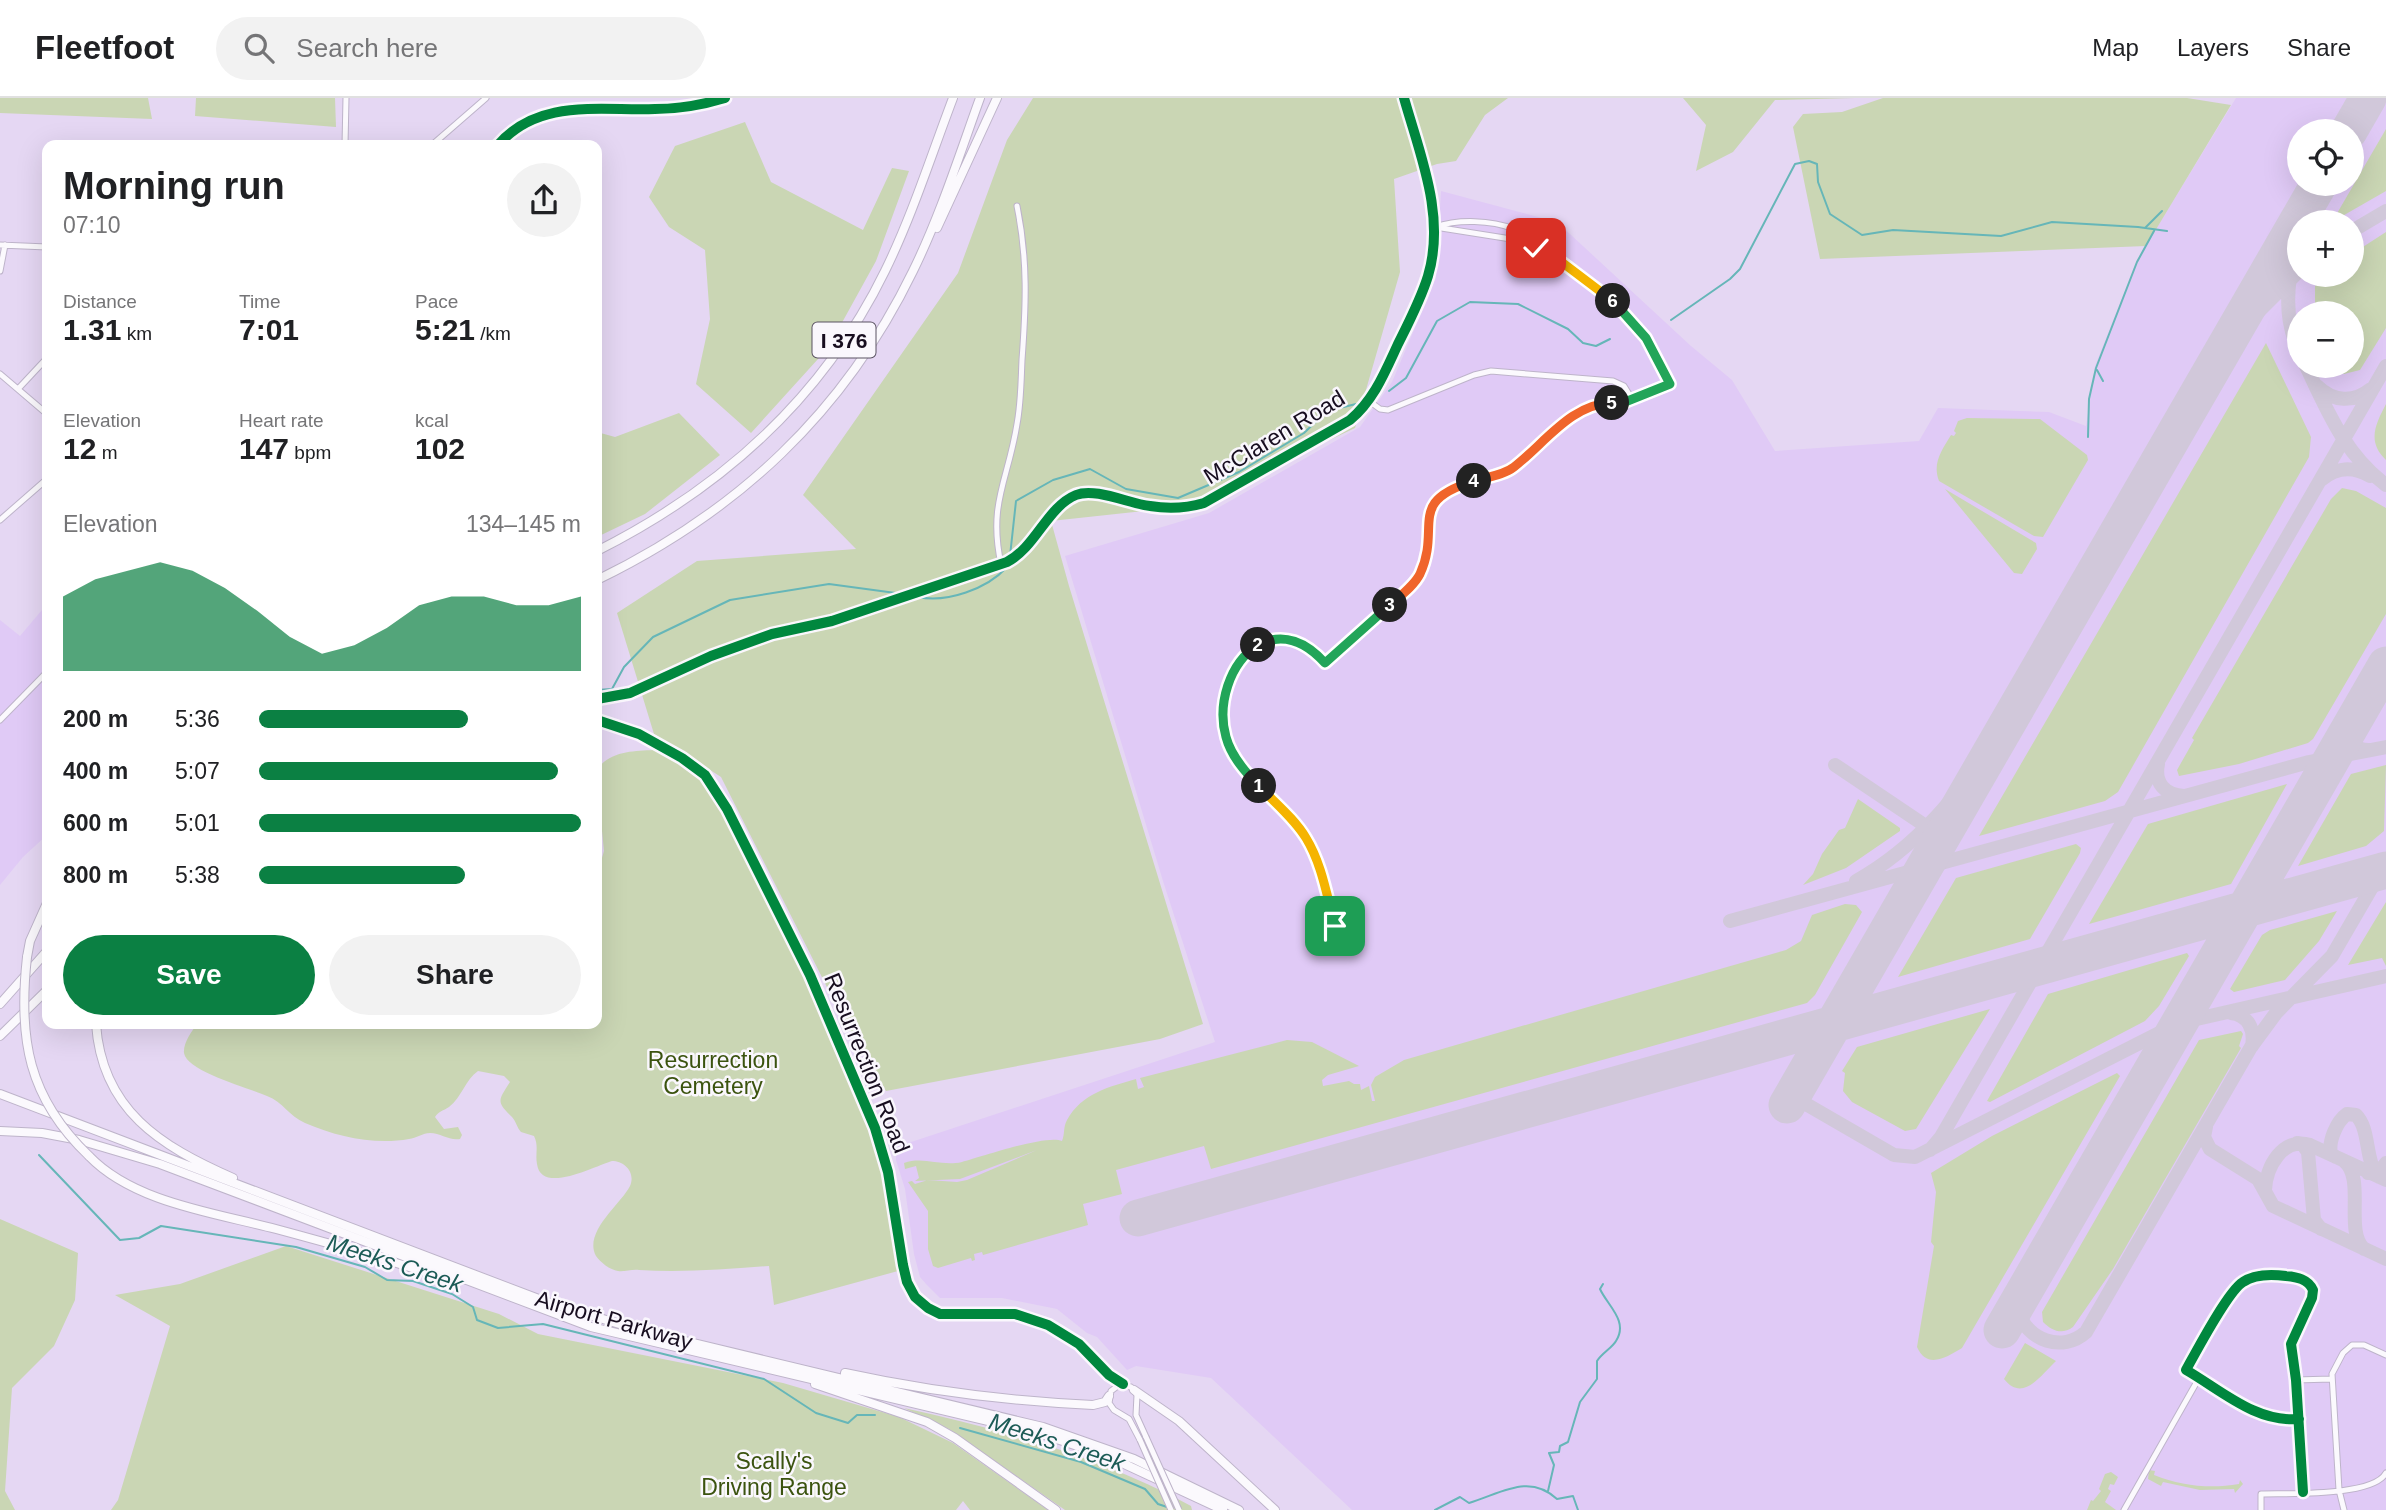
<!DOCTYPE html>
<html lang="en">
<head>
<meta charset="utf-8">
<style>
	body { margin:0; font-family:Helvetica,sans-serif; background:#f2f2f2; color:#202124; height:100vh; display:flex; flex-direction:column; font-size:26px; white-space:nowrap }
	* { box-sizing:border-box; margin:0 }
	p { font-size:23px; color:#757577 }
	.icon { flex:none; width:38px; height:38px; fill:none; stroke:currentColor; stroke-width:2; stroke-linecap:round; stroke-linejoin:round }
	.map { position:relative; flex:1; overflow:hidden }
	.side { position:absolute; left:42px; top:42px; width:560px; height:889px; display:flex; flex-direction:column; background:#fff; border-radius:14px; box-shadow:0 7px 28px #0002 }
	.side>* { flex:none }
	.fabs { position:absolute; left:2287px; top:21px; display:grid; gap:14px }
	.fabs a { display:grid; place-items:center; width:77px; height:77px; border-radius:50%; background:#fff; box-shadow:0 7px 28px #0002; font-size:35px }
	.pin { position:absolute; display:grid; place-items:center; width:60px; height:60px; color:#fff; margin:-30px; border-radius:14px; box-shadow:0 4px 10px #0006 }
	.km { position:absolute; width:35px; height:35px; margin:-18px; border-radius:50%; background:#222; color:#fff; font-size:19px; line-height:35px; text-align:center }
	.round { display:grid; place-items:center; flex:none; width:74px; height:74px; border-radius:37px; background:#f2f2f2 }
	.overview { display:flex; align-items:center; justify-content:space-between; height:119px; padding:0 21px }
	h1 { font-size:38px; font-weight:600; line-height:52px }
	.metrics { display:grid; grid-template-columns:repeat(3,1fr); gap:10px; height:119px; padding:7px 21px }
	.metrics div { display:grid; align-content:center }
	.metrics b { font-size:30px; font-weight:600 }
	.metrics small { font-size:19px; font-weight:400 }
	.metrics p { font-size:19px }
	.chart { height:196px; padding:14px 21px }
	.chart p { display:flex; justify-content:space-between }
	.chart svg { width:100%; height:126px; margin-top:7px; fill:#0b8043; opacity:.7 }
	.primary-button { display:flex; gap:14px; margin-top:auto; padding:14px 21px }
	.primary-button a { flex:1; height:80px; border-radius:42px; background:#0b8043; color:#fff; font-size:28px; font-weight:600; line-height:80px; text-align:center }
	.primary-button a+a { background:#f2f2f2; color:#202124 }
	ul { padding:0 21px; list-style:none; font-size:23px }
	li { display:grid; grid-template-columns:112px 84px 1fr; align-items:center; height:52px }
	li i { height:18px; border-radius:9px; background:#0b8043 }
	header { display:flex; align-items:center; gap:42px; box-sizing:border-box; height:98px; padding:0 35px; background:#fff; border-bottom:2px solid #e0e0e0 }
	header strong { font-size:33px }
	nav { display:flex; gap:38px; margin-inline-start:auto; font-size:24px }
	.search { width:490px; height:63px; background:#f2f2f2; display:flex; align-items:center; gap:18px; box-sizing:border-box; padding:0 24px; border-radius:38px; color:#757577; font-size:26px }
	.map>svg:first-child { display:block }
	.built { fill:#e0caf6; fill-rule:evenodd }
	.green { fill:#cad6b4 }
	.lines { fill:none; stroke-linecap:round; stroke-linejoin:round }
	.stream { stroke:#66b6b8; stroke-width:2 }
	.taxiway { stroke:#d1c8da; stroke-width:14 }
	.runway { stroke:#d1c8da; stroke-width:37 }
	.minor-casing { stroke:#beb4ca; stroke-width:7 }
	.highway-casing { stroke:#beb4ca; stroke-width:10 }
	.minor { stroke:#fbf9fd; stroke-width:5 }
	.highway { stroke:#fbf9fd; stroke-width:8 }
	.minor-bridge-casing { stroke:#beb4ca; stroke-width:7; stroke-linecap:butt }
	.highway-bridge-casing { stroke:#beb4ca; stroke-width:10; stroke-linecap:butt }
	.minor-bridge { stroke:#fbf9fd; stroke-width:5 }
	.highway-bridge { stroke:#fbf9fd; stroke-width:8 }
	.cycleway-casing { stroke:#faf7fd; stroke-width:15 }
	.cycleway { stroke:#00873e; stroke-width:10 }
	.split-1-casing { stroke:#fff; stroke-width:14 }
	.split-2-casing { stroke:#fff; stroke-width:14 }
	.split-3-casing { stroke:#fff; stroke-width:14 }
	.split-4-casing { stroke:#fff; stroke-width:14 }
	.split-5-casing { stroke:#fff; stroke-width:14 }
	.split-6-casing { stroke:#fff; stroke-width:14 }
	.split-7-casing { stroke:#fff; stroke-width:14 }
	.split-1 { stroke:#f5b400; stroke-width:9 }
	.split-2 { stroke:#22a559; stroke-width:9 }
	.split-3 { stroke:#22a559; stroke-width:9 }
	.split-4 { stroke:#f0652b; stroke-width:9 }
	.split-5 { stroke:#f0652b; stroke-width:9 }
	.split-6 { stroke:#22a559; stroke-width:9 }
	.split-7 { stroke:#f5b400; stroke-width:9 }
	.labels { text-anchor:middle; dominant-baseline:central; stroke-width:5; stroke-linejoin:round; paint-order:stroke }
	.shield { fill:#faf7fd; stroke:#5b5362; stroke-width:2 }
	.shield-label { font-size:21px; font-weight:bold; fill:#170d1f }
	.street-label { font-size:23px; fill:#170d1f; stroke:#faf7fd }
	.park-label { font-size:23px; fill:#3b530f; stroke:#faf7fd }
	.water-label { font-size:24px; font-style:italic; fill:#1c5b56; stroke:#faf7fd }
</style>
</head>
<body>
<header>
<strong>Fleetfoot</strong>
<div class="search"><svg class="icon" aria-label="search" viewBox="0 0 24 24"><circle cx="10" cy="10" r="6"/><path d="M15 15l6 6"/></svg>Search here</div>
<nav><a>Map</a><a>Layers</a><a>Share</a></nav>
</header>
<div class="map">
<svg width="2386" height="1412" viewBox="0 0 2386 1412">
	<rect width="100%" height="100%" fill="#e5d7f3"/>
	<path class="built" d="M2236 0H2386V1412H1352L1211 1280 1136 1268 1127 1272 1097 1239 1087 1235 1057 1211 1002 1200H940L926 1186 920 1179 914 1156 905 1091 896 1062V1049L1215 944 1163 783 1065 458 1209 415 1360 329 1392 284 1436 180 1441 93 1557 124 1691 248 1732 282 1775 353 1919 343 1938 310 2049 314 2086 328 2095 268 2137 162ZM2300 33H2352V86H2300ZM2300 124H2352V177H2300ZM2300 215H2352V268H2300Z
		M47 506V737L23 759 0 787V522L20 538Z"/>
	<path class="green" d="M0 0H148L152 21 0 15Z
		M196 0H335L336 29 195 18Z
		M1033 0H1508L1485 17 1456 63 1437 66 1394 81 1400 174 1355 330 1190 408 1051 423 1069 488 1203 926 1160 941 886 993 841 917 721 679 654 636 617 515 697 463 856 451 803 397 958 175 1007 42Z
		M1683 0H1855L1775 2 1733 54 1696 73 1706 27Z
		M1883 0H2187L2231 7 2146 148 1820 161 1793 29 1803 16 1842 14Z
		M745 24 771 84 863 132 892 70 909 73 876 163 828 250 751 335 696 286 710 221 705 152 669 129 649 99 675 48Z
		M2386 31V93L2332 124Z
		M2386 134V230L2360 272 2344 276 2334 268H2352V215H2315V188L2327 177H2352V156Z
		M2266 245 2311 339 2309 359 2118 694 2105 703 1979 738Z
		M2386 306V362C2367 344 2375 327 2386 306Z
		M679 315 720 357 645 416 597 439V334L615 339Z
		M1967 320 2040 321 2087 357 2088 362 2043 439 2034 438 1939 383C1932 365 1942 352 1951 337L1954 338 1956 335 1954 333 1958 323Z
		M2342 390 2356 393 2386 410V516L2313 641 2308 645 2239 666 2179 678 2177 672 2194 642 2192 640 2331 401Z
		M1945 391 2036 445 2037 451 2022 476 2014 475Z
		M654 652 695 675 717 703 814 895 868 1019 887 1087 898 1173 774 1207 769 1168C725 1171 683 1175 639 1172 632 1171 624 1174 618 1173 610 1172 600 1164 596 1158 583 1134 621 1106 630 1088 636 1074 624 1063 612 1063 595 1068 541 1097 537 1066 535 1056 539 1048 534 1038L521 1034C517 1030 516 1023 512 1019 496 1003 498 1003 510 984L504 978 478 973C465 982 462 999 449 1009 443 1013 439 1013 435 1019L444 1031 458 1029 462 1037 460 1041C449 1043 441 1035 430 1035 423 1035 416 1040 409 1041 375 1047 337 1039 305 1025 289 1018 283 1004 267 998 250 990 187 974 184 955 183 945 192 933 197 926H597V777L604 753 602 733 597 724V671C611 653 633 653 654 652Z
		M2386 667 2384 733 2366 748 2298 768 2351 676Z
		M2287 686 2231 786 2089 826 2148 726Z
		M1858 701 1900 730V733L1846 770 1803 787 1813 776 1822 756 1839 732 1845 730Z
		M2076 746 2081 750 2080 755 2030 841 1898 879 1956 780Z
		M2386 804V868L2382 860 2348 867Z
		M1845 806 1856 807 1862 814 1815 897 1807 905 1211 1071 1204 1048 1116 1072 1122 1096 1083 1106 1088 1127 983 1157 982 1154 974 1156 975 1162 972 1163 971 1160 938 1170 933 1168 928 1151V1113L908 1084 912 1083 915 1086 928 1082 957 1084 967 1082 1037 1052 960 1081 915 1083 919 1080 916 1068 905 1071 904 1065C924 1058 941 1069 962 1064 981 1059 1047 1036 1062 1043 1065 1036 1063 1029 1067 1022 1082 995 1109 989 1136 981L1138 991 1144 989 1140 980 1287 942 1312 944 1359 968 1328 977 1322 982 1323 988 1349 983 1354 986H1360L1361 992 1369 988 1372 1003H1375L1371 987 1375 979 1404 962 1786 852 1801 843 1812 817Z
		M2337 813 2319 843 2285 882 2234 894 2230 891 2262 837 2270 832Z
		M2187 855 2189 858 2159 908 2145 923 1990 1004 1987 1003 2048 896Z
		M1990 911 1916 1031 1905 1033 1852 1004 1843 993 1845 975 1842 973 1857 949Z
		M2241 933 2243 936 2239 948 2241 950 2113 1171 2073 1229C2062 1237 2052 1233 2043 1224L2042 1214 2199 942Z
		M2117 975 2120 978 1962 1250C1947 1259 1927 1272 1917 1249L1934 1148 1931 1144 1936 1094 1931 1075 1992 1038Z
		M0 1121 78 1155 75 1202 54 1248 12 1290 5 1393 15 1412H0Z
		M286 1148 499 1216 538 1236 783 1285 899 1319 953 1345 1048 1412H970L963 1403 956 1412H111L118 1402 170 1228 115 1197 180 1186Z
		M2025 1245 2056 1263C2041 1277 2023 1305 2004 1281Z
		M904 1310C1004 1332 1100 1359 1191 1408L1192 1412H1065L949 1331Z
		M2149 1372 2155 1373 2154 1377C2182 1388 2210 1391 2239 1386L2240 1382 2243 1386 2235 1395 2234 1391 2200 1392 2163 1384 2161 1388 2148 1381Z
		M2111 1374 2118 1379 2114 1387 2110 1386 2108 1391 2111 1393 2105 1404 2116 1412H2087L2091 1402 2093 1403 2101 1393 2099 1391 2105 1376Z"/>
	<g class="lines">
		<path class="stream" d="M2145 130 2162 113
			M1671 222 1730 181 1740 171 1795 66 1809 63 1817 66 1818 84 1830 116 1862 137 1893 132 2001 138 2052 124 2138 129 2167 133
			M2097 272 2103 283
			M1389 293 1406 280 1437 223 1470 204 1518 206 1568 231 1583 245 1596 248 1610 241
			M2088 339 2089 301 2096 270 2137 164 2154 133
			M1010 458 1016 403 1053 382 1090 371 1126 391 1178 400 1239 374 1304 335 1327 313 1356 306
			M918 499C947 505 987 491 1007 469
			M597 592 612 591 624 569 653 539 730 502 829 486 903 496
			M39 1057 120 1142 139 1140 161 1128 296 1149 365 1169 387 1182 413 1183 452 1196 473 1209 477 1222 498 1230 543 1226 764 1281 816 1315 848 1325 857 1317H875
			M960 1330 1081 1364 1145 1391 1158 1406 1167 1409
			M1548 1393 1554 1367 1549 1355 1559 1354 1560 1348 1568 1344 1580 1304 1597 1281V1263C1602 1255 1612 1250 1616 1243 1629 1223 1607 1207 1600 1191L1603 1186
			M1435 1412 1460 1399 1469 1405C1502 1395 1529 1375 1557 1401L1573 1398 1578 1412"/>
		<path class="taxiway" d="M2351 33 2369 0
			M2305 124 2323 86
			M2352 133 2386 113
			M2300 140C2287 177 2282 219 2300 255
			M2306 268C2327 312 2345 357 2386 387
			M2317 288C2333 304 2354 305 2371 291
			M2198 294 2242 230 2300 172
			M2321 382C2336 369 2353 368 2370 378
			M2354 622C2348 637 2350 652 2369 652
			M2158 666C2154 685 2165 697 2184 698
			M1835 667 1942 739
			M2323 676 2332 664 2342 657
			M1856 783C1919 748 1959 695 2000 638
			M1730 823 2309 664 2386 649
			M2231 915C2248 917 2255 931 2252 948
			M1792 998 1894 1057 1915 1059 2179 925 2386 878
			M2206 1029 2204 1039 2210 1051 2258 1081 2273 1108 2386 1161
			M2297 1045 2303 1047 2308 1054 2314 1122 2321 1131
			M1930 1052 1941 1039 2386 268
			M2336 1059 2331 1056C2328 1043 2337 1023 2347 1016L2356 1017C2371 1032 2364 1063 2379 1079
			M2344 1063C2366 1080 2344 1133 2364 1151
			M2368 1075 2379 1074 2386 1065
			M2265 1092C2266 1069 2283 1038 2310 1047L2386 1082
			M2027 1189 2018 1212C2026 1243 2063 1255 2086 1234L2251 949 2276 915 2332 858 2386 765"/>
		<path class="runway" d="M2349 33 2368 0
			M1787 1007 2319 86
			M1138 1120 2386 772
			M2002 1232 2386 567"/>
		<g class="minor-casing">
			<path id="minor" d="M345 47 346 0
				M432 47 486 0
				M498 47C539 0 599 13 655 11 679 11 702 7 725 0
				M1435 129 1511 141 1544 152
				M0 147 47 149
				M0 173 5 147
				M0 276 47 316
				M18 291 47 260
				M1369 303 1380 311 1388 312 1474 277 1491 273 1613 283 1624 288 1632 301 1670 286C1647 230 1606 195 1558 160 1543 150 1531 138 1514 131 1491 122 1458 121 1435 129
				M0 422 47 381
				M1001 466C988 405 1008 383 1017 326 1021 305 1021 283 1022 262 1026 208 1028 162 1017 108
				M597 601 630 595 711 558 772 536 832 523 1007 464C1036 449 1047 409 1076 397 1095 389 1130 406 1150 408 1168 411 1187 410 1204 405L1350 322C1374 302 1385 274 1398 246 1409 224 1421 201 1428 178 1446 118 1420 57 1404 0
				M0 622 47 574
				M597 622 639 636 682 660 705 677 727 711 810 877 875 1030 888 1074 903 1167 907 1184 915 1199 928 1210 940 1216H1015L1048 1227 1079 1246 1109 1277 1123 1286
				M1335 828C1327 800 1322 767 1307 741 1281 697 1223 674 1223 615 1223 600 1227 587 1234 574 1243 558 1255 544 1274 541 1295 538 1312 551 1325 565L1418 480 1426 453 1431 412 1442 396 1513 370 1541 343 1593 307 1620 305 1632 301
				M2296 1282 2331 1281
				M2299 1321C2256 1325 2221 1292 2186 1272 2196 1254 2228 1193 2243 1184 2255 1176 2271 1176 2286 1178 2297 1179 2308 1181 2313 1192L2312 1200 2291 1246 2296 1282 2303 1394
				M1140 1342 1129 1321 1114 1312 1109 1305 1111 1293 1119 1287 1131 1289 1137 1297 1136 1317 1146 1339
				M2124 1412 2199 1280
				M2261 1412V1396C2287 1395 2373 1399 2386 1375
				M2344 1412 2339 1392 2332 1276 2343 1255 2352 1247H2364L2386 1257"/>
		</g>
		<g class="highway-casing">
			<path id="highway" d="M937 130 997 0
				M597 453C722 390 823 300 885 173 912 118 931 58 953 0
				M597 482C737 414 844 315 913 173 940 118 959 58 980 0
				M27 859 30 843 47 805
				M0 906 47 853
				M96 926C102 1012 160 1048 233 1080
				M0 938 47 892
				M0 996 544 1203 639 1232 1043 1329 1134 1361 1239 1412
				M0 1033 42 1035 79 1042 160 1066 591 1229 1039 1335 1107 1358 1223 1412
				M89 1058C134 1105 216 1115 276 1131 328 1145 380 1159 431 1176
				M845 1275C927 1293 1008 1303 1093 1307L1105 1304 1109 1298
				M815 1286 927 1324 955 1340 1056 1412
				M1134 1292 1179 1323 1275 1412"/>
		</g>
		<use href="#minor" class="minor"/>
		<use href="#highway" class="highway"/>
		<g class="minor-bridge-casing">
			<path id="minor-bridge" d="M1146 1339 1179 1412
				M1140 1342 1171 1412"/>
		</g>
		<g class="highway-bridge-casing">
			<path id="highway-bridge" d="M27 859C18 940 28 1000 89 1058"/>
		</g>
		<use href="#minor-bridge" class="minor-bridge"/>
		<use href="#highway-bridge" class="highway-bridge"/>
		<g class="cycleway-casing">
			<path id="cycleway" d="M498 47C539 0 599 13 655 11 679 11 702 7 725 0
				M597 601 630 595 711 558 772 536 832 523 1007 464C1036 449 1047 409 1076 397 1095 389 1130 406 1150 408 1168 411 1187 410 1204 405L1350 322C1374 302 1385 274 1398 246 1409 224 1421 201 1428 178 1446 118 1420 57 1404 0
				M597 622 639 636 682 660 705 677 727 711 810 877 875 1030 888 1074 903 1167 907 1184 915 1199 928 1210 940 1216H1015L1048 1227 1079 1246 1109 1277 1123 1286
				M2299 1321C2256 1325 2221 1292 2186 1272 2196 1254 2228 1193 2243 1184 2255 1176 2271 1176 2286 1178 2297 1179 2308 1181 2313 1192L2312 1200 2291 1246 2296 1282 2303 1394"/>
		</g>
		<use href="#cycleway" class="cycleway"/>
	</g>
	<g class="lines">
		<g class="split-1-casing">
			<path id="split-1" d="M1259 688C1275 705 1294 720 1306 740 1322 766 1327 799 1335 828"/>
		</g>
		<g class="split-2-casing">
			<path id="split-2" d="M1258 547C1229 565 1217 607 1226 639 1231 658 1245 674 1259 688"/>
		</g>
		<g class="split-3-casing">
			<path id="split-3" d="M1258 547C1284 533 1307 545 1325 565L1390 507"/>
		</g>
		<g class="split-4-casing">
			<path id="split-4" d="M1390 507C1400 498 1414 488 1420 476 1442 428 1405 404 1474 383"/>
		</g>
		<g class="split-5-casing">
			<path id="split-5" d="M1474 383C1487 379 1504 377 1514 369 1544 346 1572 305 1612 305"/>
		</g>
		<g class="split-6-casing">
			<path id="split-6" d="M1612 305 1625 304 1670 286 1646 240 1613 203"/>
		</g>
		<g class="split-7-casing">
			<path id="split-7" d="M1536 150 1547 153 1613 203"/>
		</g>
		<use href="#split-1" class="split-1"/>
		<use href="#split-2" class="split-2"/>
		<use href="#split-3" class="split-3"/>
		<use href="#split-4" class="split-4"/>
		<use href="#split-5" class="split-5"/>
		<use href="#split-6" class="split-6"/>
		<use href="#split-7" class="split-7"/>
	</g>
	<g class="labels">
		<rect class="shield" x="812.5" y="224.5" width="63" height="35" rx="5"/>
		<g class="shield-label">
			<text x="844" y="242">I 376</text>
		</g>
		<g class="street-label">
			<text transform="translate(1274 339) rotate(-31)">McClaren Road</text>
			<text transform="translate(867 965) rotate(68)">Resurrection Road</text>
			<text transform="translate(614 1222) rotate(16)">Airport Parkway</text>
		</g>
		<g class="park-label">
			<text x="713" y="962">Resurrection<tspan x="713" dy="26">Cemetery</tspan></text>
			<text x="774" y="1363">Scally's<tspan x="774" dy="26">Driving Range</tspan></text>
		</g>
		<g class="water-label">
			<text transform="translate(395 1165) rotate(18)">Meeks Creek</text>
			<text transform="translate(1057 1344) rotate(18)">Meeks Creek</text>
		</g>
	</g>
</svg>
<div class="fabs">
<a><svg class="icon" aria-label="locate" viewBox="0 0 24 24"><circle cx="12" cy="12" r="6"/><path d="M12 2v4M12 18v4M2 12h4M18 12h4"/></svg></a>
<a>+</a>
<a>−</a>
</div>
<div class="pin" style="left:1335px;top:828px;background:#1e9e55"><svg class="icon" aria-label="arrive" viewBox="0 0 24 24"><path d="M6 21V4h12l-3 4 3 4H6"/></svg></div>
<div class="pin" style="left:1536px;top:150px;background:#d93025"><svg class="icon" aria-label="check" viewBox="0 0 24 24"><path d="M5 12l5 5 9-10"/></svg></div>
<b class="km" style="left:1259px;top:688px">1</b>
<b class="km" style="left:1258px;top:547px">2</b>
<b class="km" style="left:1390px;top:507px">3</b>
<b class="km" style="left:1474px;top:383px">4</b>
<b class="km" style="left:1612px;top:305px">5</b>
<b class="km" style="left:1613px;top:203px">6</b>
<section class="side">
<div class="overview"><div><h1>Morning run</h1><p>07:10</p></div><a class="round"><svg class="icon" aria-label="share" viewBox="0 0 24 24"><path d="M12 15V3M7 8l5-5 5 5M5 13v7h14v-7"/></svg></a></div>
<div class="metrics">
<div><p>Distance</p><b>1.31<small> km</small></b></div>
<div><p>Time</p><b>7:01</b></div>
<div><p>Pace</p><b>5:21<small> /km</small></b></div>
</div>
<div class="metrics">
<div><p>Elevation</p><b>12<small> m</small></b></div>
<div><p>Heart rate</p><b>147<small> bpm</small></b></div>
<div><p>kcal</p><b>102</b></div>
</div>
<div class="chart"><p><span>Elevation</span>134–145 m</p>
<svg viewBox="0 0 160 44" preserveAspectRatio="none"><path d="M0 44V18L10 12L20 9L30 6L40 9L50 15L60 23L70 32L80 38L90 35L100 29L110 21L120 18L130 18L140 21L150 21L160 18V44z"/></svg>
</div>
<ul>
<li><b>200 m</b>5:36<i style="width:65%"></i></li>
<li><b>400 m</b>5:07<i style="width:93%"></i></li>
<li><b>600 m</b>5:01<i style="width:100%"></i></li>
<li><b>800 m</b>5:38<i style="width:64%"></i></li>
</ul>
<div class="primary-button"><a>Save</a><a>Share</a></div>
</section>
</div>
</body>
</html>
